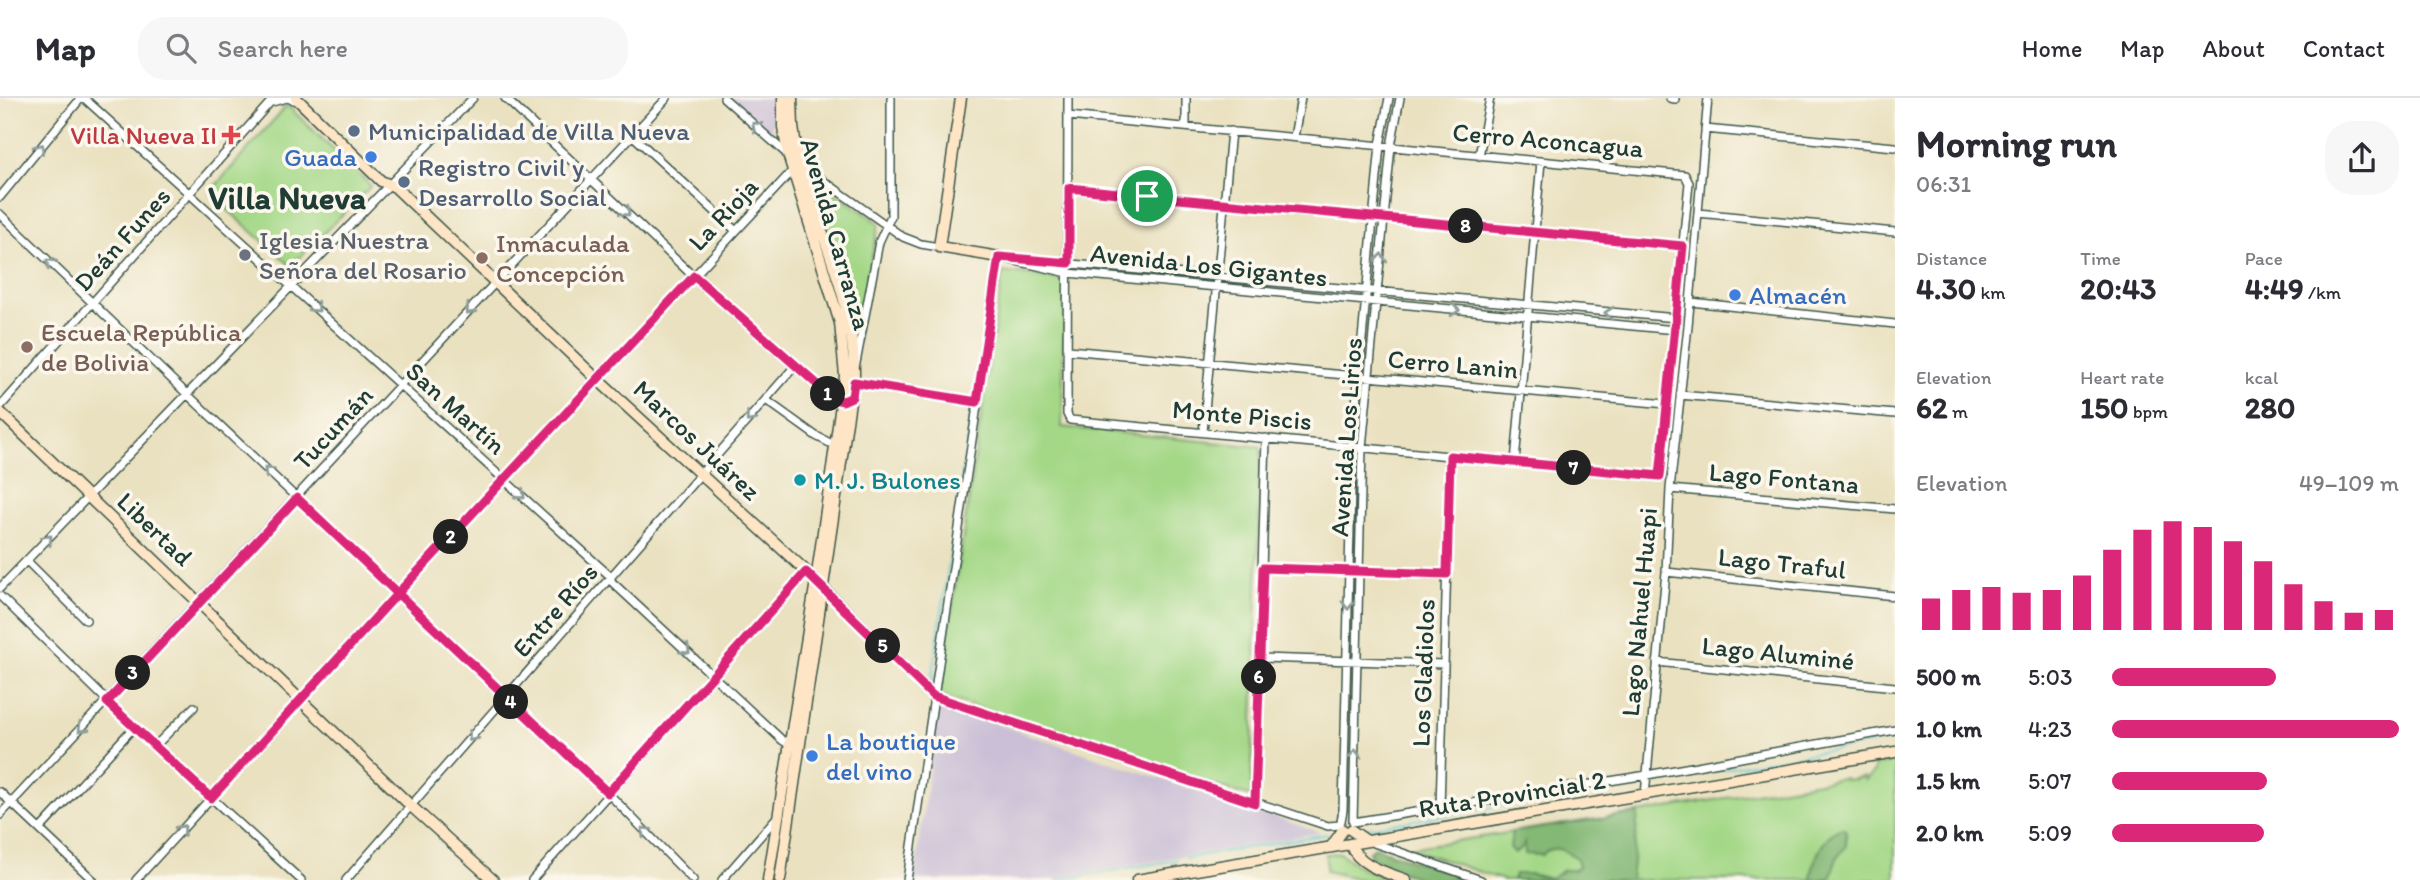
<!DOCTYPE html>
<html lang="en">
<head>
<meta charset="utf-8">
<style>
	body { margin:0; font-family:Itim,sans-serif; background:#f7f7f7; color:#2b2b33; height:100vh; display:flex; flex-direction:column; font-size:26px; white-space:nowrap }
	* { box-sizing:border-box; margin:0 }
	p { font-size:23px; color:#7c7c81 }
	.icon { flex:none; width:38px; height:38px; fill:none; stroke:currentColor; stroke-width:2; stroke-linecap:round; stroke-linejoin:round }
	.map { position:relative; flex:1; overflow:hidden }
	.details { display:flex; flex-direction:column; background:#fff; width:525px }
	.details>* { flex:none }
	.pin { position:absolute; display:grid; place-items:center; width:60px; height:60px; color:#fff; margin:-30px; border:4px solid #fff; border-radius:50%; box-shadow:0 2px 7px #0007 }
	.km { position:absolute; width:35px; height:35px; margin:-18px; border-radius:50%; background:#222; color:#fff; font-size:19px; line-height:35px; text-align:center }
	.round { display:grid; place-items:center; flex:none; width:74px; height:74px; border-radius:28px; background:#f7f7f7 }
	.overview { display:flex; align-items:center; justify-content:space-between; height:119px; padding:0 21px }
	h1 { font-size:38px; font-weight:700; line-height:52px }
	.stats { display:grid; grid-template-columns:repeat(3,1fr); gap:10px; height:119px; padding:7px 21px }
	.stats div { display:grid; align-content:center }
	.stats b { font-size:30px; font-weight:700 }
	.stats small { font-size:19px; font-weight:400 }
	.stats p { font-size:19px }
	.chart { height:196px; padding:14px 21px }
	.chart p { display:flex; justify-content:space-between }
	.chart svg { width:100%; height:126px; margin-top:7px; stroke:#db2777; stroke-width:6 }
	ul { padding:0 21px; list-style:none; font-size:23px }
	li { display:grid; grid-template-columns:112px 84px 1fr; align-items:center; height:52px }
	li i { height:18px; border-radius:9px; background:#db2777 }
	header { display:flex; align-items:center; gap:42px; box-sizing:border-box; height:98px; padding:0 35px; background:#fff; border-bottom:2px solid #e1e1e2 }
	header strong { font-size:33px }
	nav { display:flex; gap:38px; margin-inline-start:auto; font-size:24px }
	.search { width:490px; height:63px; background:#f7f7f7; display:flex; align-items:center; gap:18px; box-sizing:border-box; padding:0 24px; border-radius:28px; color:#7c7c81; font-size:26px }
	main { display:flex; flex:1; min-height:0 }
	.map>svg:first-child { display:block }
	.industrial { fill:#cabfd6 }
	.green { fill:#a4d887; stroke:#628a5e; stroke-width:2 }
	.forest { fill:#83b874; stroke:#517a54; stroke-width:2 }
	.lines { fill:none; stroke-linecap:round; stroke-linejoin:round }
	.stream { stroke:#5ec8d8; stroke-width:2 }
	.minor-casing { stroke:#3d5649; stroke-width:10 }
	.secondary-casing { stroke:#3d5649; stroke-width:13 }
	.minor { stroke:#fff; stroke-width:7 }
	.secondary { stroke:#fde5c5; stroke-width:10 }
	.oneway { stroke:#8f9e9a }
	.route-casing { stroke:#fff; stroke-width:14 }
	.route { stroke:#db2777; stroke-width:9 }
	.service-dot { fill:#5c6f8a; stroke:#fbf7ec; stroke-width:2.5 }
	.health-dot { fill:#e0444e; stroke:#fbf7ec; stroke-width:2.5 }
	.shop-dot { fill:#3f7fe0; stroke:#fbf7ec; stroke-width:2.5 }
	.worship-dot { fill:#6b7280; stroke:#fbf7ec; stroke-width:2.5 }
	.education-dot { fill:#8d6e63; stroke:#fbf7ec; stroke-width:2.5 }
	.culture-dot { fill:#0f9aa8; stroke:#fbf7ec; stroke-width:2.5 }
	.labels { text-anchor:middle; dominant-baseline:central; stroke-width:7; stroke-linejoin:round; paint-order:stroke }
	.service-label { font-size:26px; fill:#4e5e75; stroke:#fbf7ec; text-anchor:start }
	.health-label { font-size:26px; fill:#be3a42; stroke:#fbf7ec; text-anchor:end }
	.street-label { font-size:26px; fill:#1f3d34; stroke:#fbf7ec }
	.shop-label { font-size:26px; fill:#366cbe; stroke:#fbf7ec; text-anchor:start }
	.worship-label { font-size:26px; fill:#5b616d; stroke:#fbf7ec; text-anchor:start }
	.education-label { font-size:26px; fill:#785e54; stroke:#fbf7ec; text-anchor:start }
	.culture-label { font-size:26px; fill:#0d838f; stroke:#fbf7ec; text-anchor:start }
	.district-label { font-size:33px; font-weight:bold; fill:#1f3d34; stroke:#fbf7ec }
</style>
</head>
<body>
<header>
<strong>Map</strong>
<div class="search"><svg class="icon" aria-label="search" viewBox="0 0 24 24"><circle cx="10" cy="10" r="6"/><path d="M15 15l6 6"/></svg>Search here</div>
<nav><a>Home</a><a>Map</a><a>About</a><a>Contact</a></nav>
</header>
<main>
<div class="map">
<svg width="1895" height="782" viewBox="0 0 1895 782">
	<rect width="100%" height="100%" fill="#fbf7ec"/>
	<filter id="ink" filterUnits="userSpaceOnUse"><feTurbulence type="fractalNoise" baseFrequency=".0143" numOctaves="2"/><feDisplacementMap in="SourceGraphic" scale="14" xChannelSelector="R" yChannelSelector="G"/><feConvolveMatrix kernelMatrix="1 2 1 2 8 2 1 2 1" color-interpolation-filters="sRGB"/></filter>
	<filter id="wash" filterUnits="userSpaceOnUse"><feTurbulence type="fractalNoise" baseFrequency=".00686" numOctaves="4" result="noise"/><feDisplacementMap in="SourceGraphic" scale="28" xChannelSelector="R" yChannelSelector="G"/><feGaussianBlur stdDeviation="1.57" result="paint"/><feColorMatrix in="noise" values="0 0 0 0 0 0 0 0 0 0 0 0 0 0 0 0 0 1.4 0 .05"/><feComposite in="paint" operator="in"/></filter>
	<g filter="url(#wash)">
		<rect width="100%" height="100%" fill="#eae1c0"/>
		<path class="industrial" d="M733 0H773L772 36Z
			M946 609 1317 733 1319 735 1046 782H914L937 616Z"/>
		<path class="green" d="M287 7 371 88 291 168 212 98 210 94Z
			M808 76 879 125 857 227 854 226 850 204 807 78Z
			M1003 174 1065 182 1062 329 1261 349 1251 699 939 597Z
			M1895 664V782H1503L1409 750 1638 715 1843 680 1849 682 1864 679 1865 683 1874 674V667Z
			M1340 755 1361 770 1388 782H1364L1326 773V756Z"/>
		<path class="forest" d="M1638 715 1631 782H1513L1515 776H1530L1551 781 1563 772H1575L1579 769 1577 760C1566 753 1553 745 1542 757L1525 756V745L1521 752 1514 755 1510 750 1512 734Z
			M1843 730 1846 733V748L1837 760 1830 780 1811 782C1812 764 1824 734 1843 730Z
			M1374 749 1470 782H1422L1372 761 1369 753Z"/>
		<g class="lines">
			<path class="stream" d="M931 586 972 312
				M1649 684 1895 641
				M1362 731 1644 684
				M1186 760 1329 736
				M1057 782 1177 762"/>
		</g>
	</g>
	<g filter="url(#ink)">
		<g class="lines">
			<g class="minor-casing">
				<path id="minor" d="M84 0 610 478 612 484 782 642 793 649
					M505 0 693 178 795 268 834 301 845 302
					M724 0 788 57
					M1068 0 1067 316 1070 322 1660 378 1689 85 1685 77 1068 18
					M1400 0 1391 48 1362 350 1353 724 1647 677 1895 632
					M1670 0 1675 1
					M272 4 287 0 298 3
					M1186 29V0
					M1705 31 1895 49
					M632 37 735 132
					M1294 39 1301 0
					M1479 58 1490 0
					M800 66 903 139 921 146 939 149
					M1069 91 1683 148
					M0 99 81 0
					M1698 115 1895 134
					M0 116 187 296 608 695 693 782
					M999 159 1068 175 1676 232
					M1027 162 1677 220
					M1691 204 1895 226
					M1068 252 1667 306
					M856 265 879 144 891 118V0
					M854 284 977 304
					M1680 297 1895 316
					M766 302 816 338 836 348
					M0 309 274 0
					M1203 334 1231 33
					M1515 364 1541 63
					M1670 391 1895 411
					M27 463 86 522
					M1263 470 1447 476
					M1666 474 1895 498
					M823 488 933 598 1328 728 1340 727
					M0 490 473 0
					M0 498 134 629 301 782
					M1260 560 1444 566
					M1657 564 1895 589
					M154 649 194 609
					M0 694 93 782
					M1645 697 1666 474 1670 391 1688 228 1708 0
					M1255 705 1266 340
					M1440 710 1450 358
					M0 717 667 0
					M1341 723 1343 712 1352 349 1380 47 1389 0
					M40 731 134 629
					M1371 744 1481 782
					M136 782 398 495 794 71
					M346 782 795 268
					M532 782 806 474
					M722 782 777 719
					M907 782 999 159"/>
			</g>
			<g class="secondary-casing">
				<path id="secondary" d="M296 0 381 83 395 89 597 281 820 486
					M961 0 939 149 999 159
					M0 314 411 708 493 782
					M1351 732 1367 743
					M1350 746C1359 768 1385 774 1406 782
					M1331 749 1343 732
					M768 782 816 483 845 278 840 225 788 56 783 29V0
					M780 782 854 276C855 199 815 128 797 55L793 29 792 0
					M1137 782 1895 654"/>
			</g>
			<use href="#minor" class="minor"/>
			<use href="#secondary" class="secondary"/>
		</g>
		<defs><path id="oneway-chevron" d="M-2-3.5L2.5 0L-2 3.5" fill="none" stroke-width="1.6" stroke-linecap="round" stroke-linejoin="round" transform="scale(1.75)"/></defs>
		<g class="oneway">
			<use href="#oneway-chevron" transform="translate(756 28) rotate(-139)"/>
			<use href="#oneway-chevron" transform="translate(40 50) rotate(-51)"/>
			<use href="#oneway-chevron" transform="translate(626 114) rotate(44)"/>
			<use href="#oneway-chevron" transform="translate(1381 160) rotate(-85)"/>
			<use href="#oneway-chevron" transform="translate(50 165) rotate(-136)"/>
			<use href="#oneway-chevron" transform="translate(316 210) rotate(43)"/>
			<use href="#oneway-chevron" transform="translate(470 212) rotate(133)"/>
			<use href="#oneway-chevron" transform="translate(1455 212) rotate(5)"/>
			<use href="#oneway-chevron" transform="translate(1609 215) rotate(-175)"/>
			<use href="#oneway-chevron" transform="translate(750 320) rotate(131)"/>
			<use href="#oneway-chevron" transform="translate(268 373) rotate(-137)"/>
			<use href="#oneway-chevron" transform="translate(521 397) rotate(43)"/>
			<use href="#oneway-chevron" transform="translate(48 441) rotate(-46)"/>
			<use href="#oneway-chevron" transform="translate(1348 507) rotate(91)"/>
			<use href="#oneway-chevron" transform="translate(686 552) rotate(43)"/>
			<use href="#oneway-chevron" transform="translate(82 630) rotate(133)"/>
			<use href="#oneway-chevron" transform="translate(472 639) rotate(131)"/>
			<use href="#oneway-chevron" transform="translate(1355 656) rotate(-89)"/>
			<use href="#oneway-chevron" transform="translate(182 731) rotate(-48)"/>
			<use href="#oneway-chevron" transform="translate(645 733) rotate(-134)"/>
		</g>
	</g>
	<g class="lines" filter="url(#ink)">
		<g class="route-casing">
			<path id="route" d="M1147 98 1069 90V165L999 159 977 304 854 284 852 299 843 303 834 301 694 178 398 495 211 700 107 604 297 400C401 498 504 597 608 695L806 474 933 598 1255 705 1263 470 1447 476 1450 358 1660 378 1683 148 1147 98"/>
		</g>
		<use href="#route" class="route"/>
	</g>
	<g class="service-dot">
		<circle cx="354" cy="33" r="7"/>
		<circle cx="404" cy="84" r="7"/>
	</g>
	<path class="health-dot" d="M227.5 26.5h7v7h7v7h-7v7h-7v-7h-7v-7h7z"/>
	<g class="shop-dot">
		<circle cx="371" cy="59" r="7"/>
		<circle cx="1735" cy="197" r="7"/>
		<circle cx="812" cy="658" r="7"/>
	</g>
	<circle class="worship-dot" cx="245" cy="157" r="7"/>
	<g class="education-dot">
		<circle cx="482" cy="160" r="7"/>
		<circle cx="27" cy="249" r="7"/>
	</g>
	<circle class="culture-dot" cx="800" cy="382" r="7"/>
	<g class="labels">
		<g class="service-label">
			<text x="368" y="33">Municipalidad de Villa Nueva</text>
			<text x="418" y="69">Registro Civil y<tspan x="418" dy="30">Desarrollo Social</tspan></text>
		</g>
		<g class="health-label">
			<text x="217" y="37">Villa Nueva II</text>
		</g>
		<g class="street-label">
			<text transform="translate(1548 42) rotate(5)">Cerro Aconcagua</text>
			<text transform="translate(723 116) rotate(-47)">La Rioja</text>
			<text transform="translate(836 136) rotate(74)">Avenida Carranza</text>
			<text transform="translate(122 141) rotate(-48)">Deán Funes</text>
			<text transform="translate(1209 167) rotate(6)">Avenida Los Gigantes</text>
			<text transform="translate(1453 266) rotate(5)">Cerro Lanin</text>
			<text transform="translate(456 310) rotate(42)">San Martín</text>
			<text transform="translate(1242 317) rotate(5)">Monte Piscis</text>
			<text transform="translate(333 330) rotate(-47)">Tucumán</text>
			<text transform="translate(1346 339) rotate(-86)">Avenida Los Lirios</text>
			<text transform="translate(697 342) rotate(43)">Marcos Juárez</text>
			<text transform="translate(1784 380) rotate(5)">Lago Fontana</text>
			<text transform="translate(155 431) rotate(44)">Libertad</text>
			<text transform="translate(1782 465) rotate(6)">Lago Traful</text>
			<text transform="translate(555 512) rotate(-49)">Entre Ríos</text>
			<text transform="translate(1639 514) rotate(-85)">Lago Nahuel Huapi</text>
			<text transform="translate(1778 555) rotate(6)">Lago Aluminé</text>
			<text transform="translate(1423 575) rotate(-88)">Los Gladiolos</text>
			<text transform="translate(1512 696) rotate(-9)">Ruta Provincial 2</text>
		</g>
		<g class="shop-label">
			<text x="357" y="59" text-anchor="end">Guada</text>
			<text x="1749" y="197">Almacén</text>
			<text x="826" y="643">La boutique<tspan x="826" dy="30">del vino</tspan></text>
		</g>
		<g class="worship-label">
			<text x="259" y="142">Iglesia Nuestra<tspan x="259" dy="30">Señora del Rosario</tspan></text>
		</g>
		<g class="education-label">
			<text x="496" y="145">Inmaculada<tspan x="496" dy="30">Concepción</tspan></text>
			<text x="41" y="234">Escuela República<tspan x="41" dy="30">de Bolivia</tspan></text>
		</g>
		<g class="culture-label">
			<text x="814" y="382">M. J. Bulones</text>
		</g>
		<g class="district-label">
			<text x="287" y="99">Villa Nueva</text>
		</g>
	</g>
</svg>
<div class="pin" style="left:1147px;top:98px;background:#1e9e55"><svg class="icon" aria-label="arrive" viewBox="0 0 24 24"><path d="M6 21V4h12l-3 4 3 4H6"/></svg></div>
<b class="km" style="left:828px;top:296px">1</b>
<b class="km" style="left:451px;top:439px">2</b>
<b class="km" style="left:133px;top:575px">3</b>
<b class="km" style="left:511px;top:604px">4</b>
<b class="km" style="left:883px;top:548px">5</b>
<b class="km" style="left:1259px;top:579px">6</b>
<b class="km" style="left:1574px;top:370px">7</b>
<b class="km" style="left:1466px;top:128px">8</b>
</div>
<section class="details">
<div class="overview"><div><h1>Morning run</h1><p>06:31</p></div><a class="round"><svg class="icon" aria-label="share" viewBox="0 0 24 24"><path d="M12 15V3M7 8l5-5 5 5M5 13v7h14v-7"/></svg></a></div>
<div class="stats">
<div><p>Distance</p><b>4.30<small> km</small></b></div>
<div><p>Time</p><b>20:43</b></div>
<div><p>Pace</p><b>4:49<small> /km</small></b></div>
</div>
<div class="stats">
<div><p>Elevation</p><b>62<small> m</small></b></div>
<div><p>Heart rate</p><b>150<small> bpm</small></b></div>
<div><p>kcal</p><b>280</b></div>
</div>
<div class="chart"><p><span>Elevation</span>49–109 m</p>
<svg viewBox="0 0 160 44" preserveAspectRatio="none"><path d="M5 44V33M15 44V30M25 44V29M35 44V31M45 44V30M55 44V25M65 44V16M75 44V9M85 44V6M95 44V8M105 44V13M115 44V20M125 44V28M135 44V34M145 44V38M155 44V37"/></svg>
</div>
<ul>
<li><b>500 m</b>5:03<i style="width:57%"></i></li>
<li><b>1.0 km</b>4:23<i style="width:100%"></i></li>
<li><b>1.5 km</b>5:07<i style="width:54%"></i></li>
<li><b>2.0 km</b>5:09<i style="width:53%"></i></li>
</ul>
</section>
</main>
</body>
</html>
